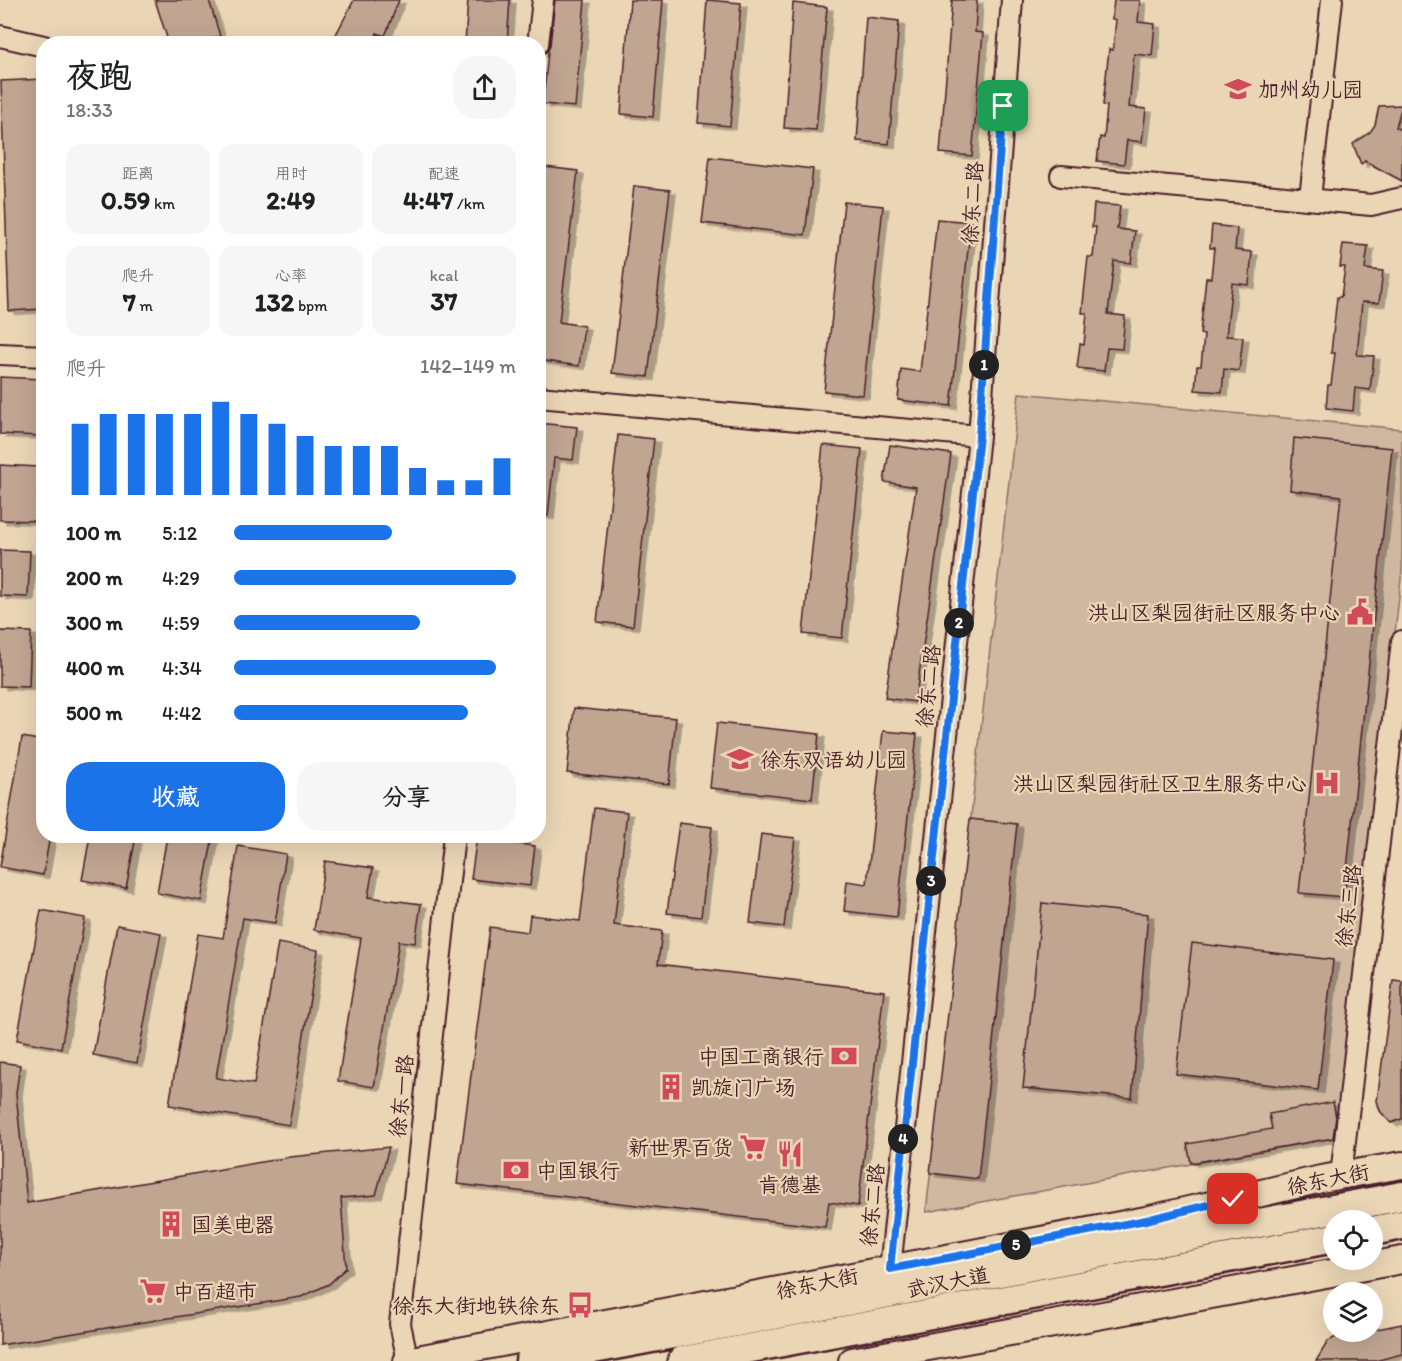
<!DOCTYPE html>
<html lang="zh">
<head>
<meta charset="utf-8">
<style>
	body { margin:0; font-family:Itim,"LXGW WenKai TC",sans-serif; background:#f6f6f6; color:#202124; height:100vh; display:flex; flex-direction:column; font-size:22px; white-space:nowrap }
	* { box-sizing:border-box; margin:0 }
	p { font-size:20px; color:#757577 }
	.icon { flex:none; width:33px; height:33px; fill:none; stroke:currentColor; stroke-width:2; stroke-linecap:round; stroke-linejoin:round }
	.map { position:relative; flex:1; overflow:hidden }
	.details { position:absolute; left:36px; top:36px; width:510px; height:807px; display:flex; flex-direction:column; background:#fff; border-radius:24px; box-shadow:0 6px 24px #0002 }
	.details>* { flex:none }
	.buttons { position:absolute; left:1323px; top:1210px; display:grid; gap:12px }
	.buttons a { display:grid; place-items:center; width:60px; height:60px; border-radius:50%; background:#fff; box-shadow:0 6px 24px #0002; font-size:30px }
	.pin { position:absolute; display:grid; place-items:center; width:51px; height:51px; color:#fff; margin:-26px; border-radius:12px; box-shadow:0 3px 9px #0006 }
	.km { position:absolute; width:30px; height:30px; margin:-15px; border-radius:50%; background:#222; color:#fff; font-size:16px; line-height:30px; text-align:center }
	.round { display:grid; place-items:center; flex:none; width:63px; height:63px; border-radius:24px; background:#f6f6f6 }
	.head { display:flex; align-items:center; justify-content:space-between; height:102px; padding:0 30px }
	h1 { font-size:33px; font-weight:700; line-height:45px }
	.stats { display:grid; grid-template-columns:repeat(3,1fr); gap:9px; height:102px; padding:6px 30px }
	.stats div { display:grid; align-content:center; border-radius:15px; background:#f6f6f6; text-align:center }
	.stats b { font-size:26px; font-weight:700 }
	.stats small { font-size:16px; font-weight:400 }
	.stats p { font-size:16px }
	.chart { height:168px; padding:12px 30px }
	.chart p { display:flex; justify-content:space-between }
	.chart svg { width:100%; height:108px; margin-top:6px; stroke:#1a73e8; stroke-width:6 }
	.primary-button { display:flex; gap:12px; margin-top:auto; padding:12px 30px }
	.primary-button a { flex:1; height:69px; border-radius:24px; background:#1a73e8; color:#fff; font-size:24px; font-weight:700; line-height:69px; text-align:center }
	.primary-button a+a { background:#f6f6f6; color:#202124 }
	ul { padding:0 30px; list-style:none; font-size:20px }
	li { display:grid; grid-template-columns:96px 72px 1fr; align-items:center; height:45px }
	li i { height:15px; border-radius:8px; background:#1a73e8 }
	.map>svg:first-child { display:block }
	.green { fill:#cfb89f; stroke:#8c6c65; stroke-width:1.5 }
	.building { fill:#c0a591; stroke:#4a1f2b; stroke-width:1.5; filter:url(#shadow) }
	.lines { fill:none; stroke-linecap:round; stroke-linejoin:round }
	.minor-casing { stroke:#4a1f2b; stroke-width:24 }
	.major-casing { stroke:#4a1f2b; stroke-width:30 }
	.highway-casing { stroke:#4a1f2b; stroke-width:33 }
	.minor { stroke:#ead6b5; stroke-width:20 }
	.major { stroke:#ead6b5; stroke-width:26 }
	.highway { stroke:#ead6b5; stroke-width:28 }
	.route-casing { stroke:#fff; stroke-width:12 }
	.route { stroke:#1a73e8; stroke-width:8 }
	.labels { text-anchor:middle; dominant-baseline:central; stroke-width:4.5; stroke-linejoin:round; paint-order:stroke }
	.poi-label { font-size:21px; fill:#4a1f2b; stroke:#ead6b5; text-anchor:start }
	.street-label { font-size:21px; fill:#4a1f2b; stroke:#ead6b5 }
</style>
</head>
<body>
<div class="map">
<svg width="1402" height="1361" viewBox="0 0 1402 1361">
	<defs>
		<filter id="shadow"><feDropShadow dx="6" dy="3.5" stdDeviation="0" flood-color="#0004"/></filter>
	</defs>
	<rect width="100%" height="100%" fill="#ead6b5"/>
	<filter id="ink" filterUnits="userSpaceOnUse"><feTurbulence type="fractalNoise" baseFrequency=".0167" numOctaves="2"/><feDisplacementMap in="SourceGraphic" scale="12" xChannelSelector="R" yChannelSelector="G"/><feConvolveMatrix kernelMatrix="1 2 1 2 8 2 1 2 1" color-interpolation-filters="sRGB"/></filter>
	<g filter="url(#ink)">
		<path class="green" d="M1019 393 1402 429V570L1339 1137 926 1212Z"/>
		<path class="building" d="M155 0H209L220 36 194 44H169Z
			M354 0H399L385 36 377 33 373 44H331Z
			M468 0H510L507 44H465Z
			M555 0H585L575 107 543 104 548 51 550 45Z
			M630 0H663L653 117 621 114Z
			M707 0 741 3 730 126 698 123Z
			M952 0H977L975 32 983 33 972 156 940 153Z
			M1114 0H1140L1138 22 1155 24 1152 56 1134 54 1129 107 1146 109 1142 142 1127 140 1124 164 1097 161 1100 137 1104 138 1107 106 1103 105 1109 49 1113 50 1116 20 1112 19Z
			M793 3 827 7 816 130 784 128Z
			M866 17 899 21 889 144 857 141Z
			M44 79V309L9 311 1 81Z
			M1402 105 1396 127 1402 131V181L1365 161 1361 164 1353 144 1370 132 1375 125 1379 106Z
			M710 157 813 169 805 235 702 223Z
			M545 167 578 171 559 322 584 326 579 366 538 360V215Z
			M634 186 670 190 648 377 612 373Z
			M844 202 883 206 863 395 824 391Z
			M1094 204 1120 206 1117 229 1135 231 1131 263 1114 261 1108 314 1125 316 1122 349 1107 348 1104 371 1077 368 1080 344 1084 345 1087 313H1082L1088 257H1093L1096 227H1092Z
			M937 219 971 222 951 406 898 400 901 369 920 372Z
			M1212 225 1237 228 1235 250 1252 252 1249 285 1232 283 1226 336 1243 337 1239 371 1224 369 1222 392 1195 390 1197 366H1201L1204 335 1200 334 1206 278H1211L1214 248H1210Z
			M1343 244 1368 246 1365 269 1383 271 1379 303 1362 302 1357 355 1374 356 1370 390 1355 388 1353 411 1326 408 1328 385H1331L1335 353H1331L1337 297H1341L1345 267H1340Z
			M0 377 42 379 39 436 0 434Z
			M538 423 577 427 573 460 554 458 548 516 538 515Z
			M618 435 654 439 633 626 597 622Z
			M1294 438 1392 448 1344 897 1299 893 1341 496 1290 490Z
			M823 445 862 449 842 638 803 634Z
			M890 445 951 454 915 702 885 698 916 487 884 482Z
			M0 465 39 467 36 521 0 520Z
			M0 550 30 551 28 597 0 596Z
			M0 631 31 632 29 687 0 686Z
			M574 708 676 718 669 784 567 773Z
			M717 723 819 734 812 799 710 788Z
			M883 731 917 734 897 917 844 911 847 881 867 884Z
			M22 737 44 741V836H50L43 875 0 867Z
			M594 808 627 812 614 925 662 931 658 964 884 991 858 1206 829 1202 825 1227 457 1184 490 927 528 932 530 915 580 921Z
			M970 819 1017 824 978 1179 930 1173Z
			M679 823 712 827 701 917 667 913Z
			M761 834 795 838 784 927 750 923Z
			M90 836H136L126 888 82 880Z
			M167 836H213L201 901 157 893Z
			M477 836H511L510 843 535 846 530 886 471 879Z
			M238 846 286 854 275 923 243 918 216 1078 254 1084 278 943 318 950 289 1125 169 1105 198 934 223 938Z
			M325 861 373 868 368 897 421 904 415 943 399 941 374 1087 338 1081 361 938 314 930Z
			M1042 903 1148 914 1132 1098 1023 1088Z
			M41 910 85 918 61 1048 17 1040Z
			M117 925 161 933 137 1063 93 1055Z
			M1192 943 1333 960 1318 1090 1176 1074Z
			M1393 980 1402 981V1119L1391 1123 1380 1111 1377 1101Z
			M0 1062 20 1065 16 1093 27 1203 290 1157 389 1147 376 1195 341 1198 346 1268 329 1284 301 1297 0 1345Z
			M1333 1102 1336 1117 1333 1138 1191 1163 1187 1144 1272 1129 1269 1114Z
			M1402 1324V1354L1375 1361H1316L1328 1341 1340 1335 1346 1337 1372 1332V1330Z"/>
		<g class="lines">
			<g class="minor-casing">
				<path id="minor" d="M0 36 44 46
					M538 44 543 0
					M1061 176 1371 205 1402 198
					M1310 198 1332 0
					M0 354 44 356
					M538 397 979 436
					M1341 1176 1402 641
					M890 1269 979 436 1012 0
					M408 1361 400 1324 454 836"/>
			</g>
			<g class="major-casing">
				<path id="major" d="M407 1361 1146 1220 1321 1179 1402 1165
					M852 1361 1402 1260"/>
			</g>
			<g class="highway-casing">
				<path id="highway" d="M1372 1231 1402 1225
					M530 1361 1402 1196
					M682 1361 1334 1238"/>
			</g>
			<use href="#minor" class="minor"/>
			<use href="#major" class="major"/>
			<use href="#highway" class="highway"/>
		</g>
	</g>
	<g class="lines" filter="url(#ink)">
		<g class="route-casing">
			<path id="route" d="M1003 106 979 436 890 1269 1146 1220 1233 1199"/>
		</g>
		<use href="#route" class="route"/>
	</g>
	<defs>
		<g id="school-bare" transform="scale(2.07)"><path d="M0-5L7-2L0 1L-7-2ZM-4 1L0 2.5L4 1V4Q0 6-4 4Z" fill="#d1495b" stroke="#ead6b5" stroke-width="2.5" paint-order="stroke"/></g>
		<g id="civic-bare" transform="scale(2.07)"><path d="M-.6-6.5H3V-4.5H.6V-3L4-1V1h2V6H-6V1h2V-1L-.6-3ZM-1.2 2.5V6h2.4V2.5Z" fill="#d1495b" stroke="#ead6b5" stroke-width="2.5" paint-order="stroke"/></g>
		<g id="hospital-bare" transform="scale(2.07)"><path d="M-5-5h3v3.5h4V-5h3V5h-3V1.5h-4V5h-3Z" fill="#d1495b" stroke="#ead6b5" stroke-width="2.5" paint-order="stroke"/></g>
		<g id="bank-bare" transform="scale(2.07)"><path d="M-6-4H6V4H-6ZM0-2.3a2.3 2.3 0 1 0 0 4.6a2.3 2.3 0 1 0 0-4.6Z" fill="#d1495b" stroke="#ead6b5" stroke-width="2.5" paint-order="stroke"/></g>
		<g id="building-bare" transform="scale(2.07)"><path d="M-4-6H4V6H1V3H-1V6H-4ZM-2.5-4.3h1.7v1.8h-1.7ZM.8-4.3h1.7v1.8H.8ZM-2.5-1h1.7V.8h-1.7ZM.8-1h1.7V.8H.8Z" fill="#d1495b" stroke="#ead6b5" stroke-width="2.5" paint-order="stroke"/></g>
		<g id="supermarket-bare" transform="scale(2.07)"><path d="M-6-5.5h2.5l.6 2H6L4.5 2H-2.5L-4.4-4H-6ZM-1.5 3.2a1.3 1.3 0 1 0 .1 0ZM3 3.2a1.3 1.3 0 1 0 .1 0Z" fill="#d1495b" stroke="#ead6b5" stroke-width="2.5" paint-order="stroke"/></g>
		<g id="restaurant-bare" transform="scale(2.07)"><path d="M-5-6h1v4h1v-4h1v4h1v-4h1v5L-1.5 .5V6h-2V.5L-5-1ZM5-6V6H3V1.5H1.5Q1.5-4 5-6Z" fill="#d1495b" stroke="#ead6b5" stroke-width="2.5" paint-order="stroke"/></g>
		<g id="bus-bare" transform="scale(2.07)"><path d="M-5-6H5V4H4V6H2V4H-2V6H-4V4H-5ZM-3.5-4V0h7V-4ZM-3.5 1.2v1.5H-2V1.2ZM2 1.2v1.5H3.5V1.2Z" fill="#d1495b" stroke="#ead6b5" stroke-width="2.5" paint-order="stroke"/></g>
	</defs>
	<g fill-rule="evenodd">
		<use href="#school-bare" x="1238" y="89"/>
		<use href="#civic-bare" x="1360" y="612"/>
		<use href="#school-bare" x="740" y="759"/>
		<use href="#hospital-bare" x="1327" y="783"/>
		<use href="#bank-bare" x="844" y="1056"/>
		<use href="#building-bare" x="671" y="1087"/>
		<use href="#supermarket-bare" x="753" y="1147"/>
		<use href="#restaurant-bare" x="790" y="1154"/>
		<use href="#bank-bare" x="516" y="1170"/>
		<use href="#building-bare" x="171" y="1224"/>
		<use href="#supermarket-bare" x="153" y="1291"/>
		<use href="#bus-bare" x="580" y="1305"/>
	</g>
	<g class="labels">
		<g class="poi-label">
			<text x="1258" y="89">加州幼儿园</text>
			<text x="1340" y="612" text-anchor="end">洪山区梨园街社区服务中心</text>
			<text x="760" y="759">徐东双语幼儿园</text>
			<text x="1307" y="783" text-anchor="end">洪山区梨园街社区卫生服务中心</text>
			<text x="824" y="1056" text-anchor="end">中国工商银行</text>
			<text x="691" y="1087">凯旋门广场</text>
			<text x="733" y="1147" text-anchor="end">新世界百货</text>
			<text x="536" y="1170">中国银行</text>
			<text x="790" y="1184" text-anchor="middle">肯德基</text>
			<text x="191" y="1224">国美电器</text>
			<text x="173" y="1291">中百超市</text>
			<text x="560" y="1305" text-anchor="end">徐东大街地铁徐东</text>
		</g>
		<g class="street-label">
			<text transform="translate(972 203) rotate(-86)">徐东二路</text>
			<text transform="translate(928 686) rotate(-84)">徐东二路</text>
			<text transform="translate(1348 906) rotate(-83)">徐东三路</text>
			<text transform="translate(401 1096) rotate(-84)">徐东一路</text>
			<text transform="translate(1328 1179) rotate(-11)">徐东大街</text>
			<text transform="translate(872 1205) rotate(-84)">徐东二路</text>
			<text transform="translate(948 1282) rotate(-11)">武汉大道</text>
			<text transform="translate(817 1283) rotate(-11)">徐东大街</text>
		</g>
	</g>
</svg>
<div class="buttons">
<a><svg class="icon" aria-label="locate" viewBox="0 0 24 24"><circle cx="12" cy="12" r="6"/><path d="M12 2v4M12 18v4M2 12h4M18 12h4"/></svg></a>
<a><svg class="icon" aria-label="layers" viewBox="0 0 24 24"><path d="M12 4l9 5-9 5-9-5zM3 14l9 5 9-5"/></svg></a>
</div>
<div class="pin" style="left:1003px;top:106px;background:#1e9e55"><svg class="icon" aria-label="arrive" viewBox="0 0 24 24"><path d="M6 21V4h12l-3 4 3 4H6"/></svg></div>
<div class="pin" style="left:1233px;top:1199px;background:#d93025"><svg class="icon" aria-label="check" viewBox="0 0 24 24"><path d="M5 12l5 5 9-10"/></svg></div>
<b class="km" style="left:984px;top:365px">1</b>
<b class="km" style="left:959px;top:623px">2</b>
<b class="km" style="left:931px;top:881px">3</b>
<b class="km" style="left:903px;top:1139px">4</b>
<b class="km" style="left:1016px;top:1245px">5</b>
<section class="details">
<div class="head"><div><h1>夜跑</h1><p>18:33</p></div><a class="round"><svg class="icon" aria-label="share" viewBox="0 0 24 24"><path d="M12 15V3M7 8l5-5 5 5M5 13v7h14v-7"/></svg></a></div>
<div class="stats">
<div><p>距离</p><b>0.59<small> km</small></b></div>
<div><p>用时</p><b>2:49</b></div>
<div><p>配速</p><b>4:47<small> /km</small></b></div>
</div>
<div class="stats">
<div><p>爬升</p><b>7<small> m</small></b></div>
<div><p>心率</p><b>132<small> bpm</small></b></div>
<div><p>kcal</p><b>37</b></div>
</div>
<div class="chart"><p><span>爬升</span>142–149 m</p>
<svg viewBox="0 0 160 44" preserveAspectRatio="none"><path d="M5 44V15M15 44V11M25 44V11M35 44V11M45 44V11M55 44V6M65 44V11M75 44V15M85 44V20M95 44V24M105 44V24M115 44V24M125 44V33M135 44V38M145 44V38M155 44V29"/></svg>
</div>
<ul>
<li><b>100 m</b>5:12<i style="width:56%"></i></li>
<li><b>200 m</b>4:29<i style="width:100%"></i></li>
<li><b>300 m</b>4:59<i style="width:66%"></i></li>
<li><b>400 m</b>4:34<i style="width:93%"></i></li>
<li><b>500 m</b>4:42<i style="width:83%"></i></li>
</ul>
<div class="primary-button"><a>收藏</a><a>分享</a></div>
</section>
</div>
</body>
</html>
